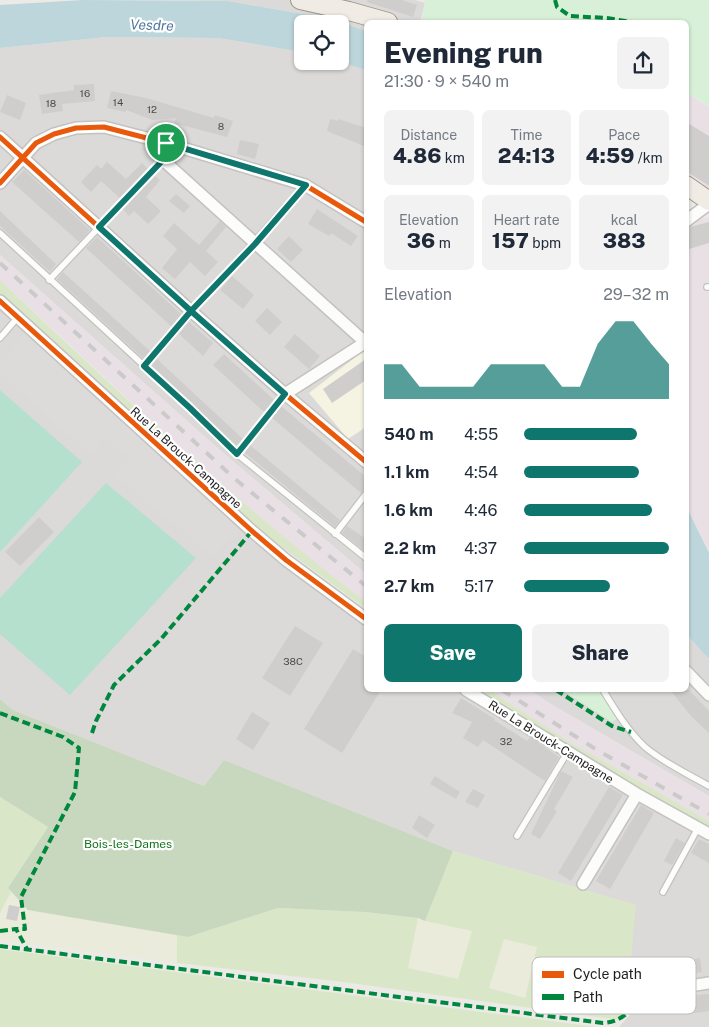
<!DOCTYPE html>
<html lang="en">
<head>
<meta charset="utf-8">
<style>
	body { margin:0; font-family:"Public Sans",sans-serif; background:#f2f2f3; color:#1f2937; height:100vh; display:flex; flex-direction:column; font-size:19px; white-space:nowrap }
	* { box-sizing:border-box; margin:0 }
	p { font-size:16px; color:#747a83 }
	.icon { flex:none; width:28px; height:28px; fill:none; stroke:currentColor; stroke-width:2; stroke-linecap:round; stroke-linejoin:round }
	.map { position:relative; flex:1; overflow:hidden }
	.drawer { position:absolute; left:364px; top:20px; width:325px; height:672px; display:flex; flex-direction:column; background:#fff; border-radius:8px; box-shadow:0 1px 4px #0004 }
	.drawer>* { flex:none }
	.tools { position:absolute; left:294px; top:15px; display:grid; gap:10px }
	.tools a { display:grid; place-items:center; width:55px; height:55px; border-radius:8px; background:#fff; box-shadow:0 1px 4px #0004; font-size:25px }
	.pin { position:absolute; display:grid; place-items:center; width:42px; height:42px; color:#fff; margin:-21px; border:2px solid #fff; border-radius:50%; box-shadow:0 1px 5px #0007 }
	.round { display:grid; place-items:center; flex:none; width:52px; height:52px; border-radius:8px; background:#f2f2f3 }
	.head { display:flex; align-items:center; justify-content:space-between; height:85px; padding:0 20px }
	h1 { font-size:28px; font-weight:800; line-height:38px }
	.figures { display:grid; grid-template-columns:repeat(3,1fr); gap:8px; height:85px; padding:5px 20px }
	.figures div { display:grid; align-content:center; border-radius:8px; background:#f2f2f3; text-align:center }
	.figures b { font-size:21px; font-weight:800 }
	.figures small { font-size:14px; font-weight:400 }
	.figures p { font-size:14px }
	.chart { height:140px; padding:10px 20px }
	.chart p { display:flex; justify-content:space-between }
	.chart svg { width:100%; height:90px; margin-top:5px; fill:#0f766e; opacity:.7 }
	.primary-button { display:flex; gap:10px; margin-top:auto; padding:10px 20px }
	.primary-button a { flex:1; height:58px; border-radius:8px; background:#0f766e; color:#fff; font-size:20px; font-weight:800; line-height:58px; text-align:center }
	.primary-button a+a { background:#f2f2f3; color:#1f2937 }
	ul { padding:0 20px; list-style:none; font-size:16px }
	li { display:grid; grid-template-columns:80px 60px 1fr; align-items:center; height:38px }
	li i { height:12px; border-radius:6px; background:#0f766e }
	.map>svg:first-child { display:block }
	.residential { fill:#dbdad8 }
	.industrial { fill:#e9e0e5 }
	.education { fill:#f5f4e3 }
	.farmland { fill:#eaebdb }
	.grass { fill:#d9e7c8; fill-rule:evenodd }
	.forest { fill:#c8d8be }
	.park { fill:#d7f0d7 }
	.pitch { fill:#b6e0ce }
	.parking { fill:#dcdbda }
	.water { fill:#bdd6dc }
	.building { fill:#d0cecc }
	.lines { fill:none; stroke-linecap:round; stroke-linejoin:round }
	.service-casing { stroke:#c3c2c1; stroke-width:8 }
	.minor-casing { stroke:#c3c2c1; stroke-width:14 }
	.primary-casing { stroke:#a09886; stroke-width:20 }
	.service { stroke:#fcfcfb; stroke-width:5.5 }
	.minor { stroke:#fcfcfb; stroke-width:11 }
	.primary { stroke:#f0ece5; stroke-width:18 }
	.rail { stroke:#cacac9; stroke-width:4; stroke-dasharray:10 10; stroke-linecap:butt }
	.quiet { stroke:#00873e; stroke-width:4; stroke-dasharray:8 4; stroke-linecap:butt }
	.cycleway-casing { stroke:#fff; stroke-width:8 }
	.cycleway { stroke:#e8590c; stroke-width:5 }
	.route-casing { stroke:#fff; stroke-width:10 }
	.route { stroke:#0f766e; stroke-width:6 }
	.labels { text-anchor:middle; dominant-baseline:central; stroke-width:4.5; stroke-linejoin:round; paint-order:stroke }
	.number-label { font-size:10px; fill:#4a4a4a }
	.street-label { font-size:12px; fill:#1e1e1e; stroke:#fff }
	.park-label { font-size:12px; fill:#14741d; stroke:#fff }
	.water-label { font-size:14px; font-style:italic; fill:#4f779f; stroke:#fff }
	.key { fill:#fff; stroke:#bcbcbc; stroke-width:1 }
	.key-label { font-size:14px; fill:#1e1e1e }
</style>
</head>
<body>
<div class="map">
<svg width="709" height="1027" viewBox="0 0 709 1027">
	<rect width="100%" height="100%" fill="#eceae7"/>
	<path class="residential" d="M147 0H415L425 3 420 22H366V31L331 19 228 1Z
		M107 37 218 38 302 52V61H336L366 70V574L222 452 0 255V48Z
		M0 295 272 547 366 613V690H478L709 830V1027H619L656 985 630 969 635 905 453 851 224 760 204 786 13 710 0 699Z
		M686 634 709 659V796L549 703 530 690H686Z"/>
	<path class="industrial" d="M686 93 709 107V190L686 174Z
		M709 217V553L686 506V223Z
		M0 255 222 452 366 574V602L315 563 204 470 57 333 0 280Z
		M489 690H530L549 703 709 796V821L570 742Z"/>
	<path class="education" d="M366 349V427L348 439 309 393Z"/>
	<path class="farmland" d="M11 892 28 910 177 935V963L0 940V913Z
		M418 918 472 931 459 979 408 968Z
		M503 938 538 946 525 999 489 989Z"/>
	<path class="grass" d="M0 280C118 392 236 503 366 602V609L256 528 0 294Z
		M478 690H489L570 742 709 821V830Z
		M0 797 48 827 8 888 11 892 0 913Z
		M453 851 636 905 630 969 656 985 619 1020 343 982 177 963V935L188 937 278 908 365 912 418 918 408 968 458 979 472 931 425 921ZM504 939 537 947 525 998 489 988Z
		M0 949 597 1027H0Z"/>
	<path class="forest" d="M0 699 13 710 204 786 224 760 453 851 425 921 418 918 365 912 278 908 188 937 28 910 8 888 48 827 0 797Z"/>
	<path class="park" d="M425 0H709V106L686 92V22H428L422 19Z
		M562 690H601L617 719 612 722Z"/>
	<path class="pitch" d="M0 390 82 462 0 552Z
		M106 483 196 558 70 695 0 634V598Z"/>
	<path class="parking" d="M27 331 239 528 213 557 114 475 129 458 104 438 90 455 0 373V365Z"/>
	<path class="water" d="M83 0 228 1 331 19 366 31V70L336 61H340V24H302V52L218 38 107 37 0 48V5Z
		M686 506 709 553V659L686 634Z"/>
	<path class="building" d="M368 0H402L417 5 413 17 367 2Z
		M94 84 95 101 62 104 63 111 42 114 39 95 74 90V85Z
		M111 91 146 98 214 118 215 115 233 121 227 137 174 123 176 118 153 120 126 110V112L107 108Z
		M7 95 26 103 20 120 0 112Z
		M330 119 338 121V119L366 128 364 146 327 131Z
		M686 122 709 136V186L686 171Z
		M240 140 259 144 255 159 237 154Z
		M107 162 126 179 142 163 148 169 120 198 101 181 91 192 81 182 97 165 101 169Z
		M24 170 90 230 79 242 12 182Z
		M155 176 160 180 146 197 161 211 148 224 134 211 129 216 123 209Z
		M176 194 190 206 184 213 169 201Z
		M317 209 358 236 351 246 331 233 329 236 308 224Z
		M0 211 56 264 50 272 0 226Z
		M220 221 226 227 206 251 218 262 205 276 190 262 175 279 162 268 177 249 163 236 174 223 199 245Z
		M709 222V243L686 250V228Z
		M289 236 303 250 291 262 277 249Z
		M97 237 182 315 172 327 86 248Z
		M63 272 150 351 144 359 57 279Z
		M232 276 254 295 243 309 220 290Z
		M267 308 282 322 270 335 255 321Z
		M189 322 213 343 203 356 179 334Z
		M295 334 320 356 309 369 284 347Z
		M224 354 274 400 264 412 213 365Z
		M157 359 243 439 237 446 151 365Z
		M366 359V380L332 403 323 389Z
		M281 406 366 477V487L361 493 272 418Z
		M250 445 340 520 335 527 244 452Z
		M39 517 54 532 20 566 5 552Z
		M347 526 366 539V552L342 533Z
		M295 626 323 643 290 696 262 678Z
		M353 649 366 657V690H381L342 753 304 729Z
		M670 690H689L709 711V733L691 716Z
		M461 698 495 719 494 720 527 741 530 737 559 757 545 781 483 740 478 747 463 738 472 722 452 713Z
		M252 712 270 723 253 750 236 739Z
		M561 771 573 777 554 809 557 811 540 839 531 834Z
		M435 776 460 792 456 799 430 784Z
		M609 787 623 795 571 881 558 873Z
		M473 789 485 795 478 808 465 802Z
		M641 805 654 813 610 889 596 881Z
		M419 815 435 825 427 838 412 828Z
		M676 838 685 843 672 865 664 861Z
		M699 839 709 844V863L691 853Z
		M9 905 20 907 17 921 6 919Z
		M700 958 702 972 692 974 693 978 675 981 674 969 684 968 683 961Z
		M695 993V995L709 994V1011L688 1014 687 1006 664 1003 665 998Z"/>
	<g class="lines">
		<g class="service-casing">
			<path id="service" d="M0 233 190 408 237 454 366 558
				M49 280 163 160
				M707 287H709
				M0 338 18 317
				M144 366 305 185
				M237 454 285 394
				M335 534 366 494
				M603 690C615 710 628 731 645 747 664 763 688 774 709 786
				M517 836 567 753
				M663 892 698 828"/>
		</g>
		<g class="minor-casing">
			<path id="minor" d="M0 137 191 311 285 394 366 462
				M166 143 163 160 366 343
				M0 183 36 143 54 134 76 128 104 127 166 143 305 185 366 222
				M686 221 709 204
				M0 301 252 531 286 560 366 619
				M285 394 366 342
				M686 671 709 695
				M466 690 637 794 709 834
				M583 884 637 794
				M652 992 709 983"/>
		</g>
		<g class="primary-casing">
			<path id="primary" d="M300 0 349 11 388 22
				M686 185 709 201"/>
		</g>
		<use href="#service" class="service"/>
		<use href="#minor" class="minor"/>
		<use href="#primary" class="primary"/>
		<path class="rail" d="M0 263 235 479 366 586
			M502 690 597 750 709 814"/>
		<path class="quiet" d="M555 0 557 7 570 16 607 18 631 22
			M556 690 612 726 631 732
			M0 713 63 737 79 748 75 792 21 897 25 929H16
			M92 733 96 721 114 685 161 639 252 531
			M0 931 16 929 27 949
			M0 946 603 1023C630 1021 631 1002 652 992"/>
		<g class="cycleway-casing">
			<path id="cycleway" d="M0 137 191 311 285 394 366 462
				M0 183 36 143 54 134 76 128 104 127 166 143 305 185 366 222
				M0 301 252 531 286 560 366 619"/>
		</g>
		<use href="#cycleway" class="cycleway"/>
	</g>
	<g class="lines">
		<g class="route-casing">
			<path id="route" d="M166 143 163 160 99 227 191 311 144 366 190 408 237 454 285 394 191 311 255 244 306 185 166 143"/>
		</g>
		<use href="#route" class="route"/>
	</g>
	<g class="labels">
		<g class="number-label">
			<text x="85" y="93">16</text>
			<text x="118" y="102">14</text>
			<text x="51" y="103">18</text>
			<text x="152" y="109">12</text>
			<text x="221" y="126">8</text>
			<text x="293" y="661">38C</text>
			<text x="506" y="741">32</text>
		</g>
		<g class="street-label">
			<text transform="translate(186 458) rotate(42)">Rue La Brouck-Campagne</text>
			<text transform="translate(551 742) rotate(32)">Rue La Brouck-Campagne</text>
		</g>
		<g class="park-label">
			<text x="128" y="844">Bois-les-Dames</text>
		</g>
		<g class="water-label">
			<text transform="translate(152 25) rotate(2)">Vesdre</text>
		</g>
	</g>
	<rect x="532" y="957" width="164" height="57" rx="8" class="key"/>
	<rect x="542" y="971" width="22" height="7" fill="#e8590c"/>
	<rect x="542" y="994" width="22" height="6" fill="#00873e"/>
	<g class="key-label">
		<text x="573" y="979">Cycle path</text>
		<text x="573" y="1002">Path</text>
	</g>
</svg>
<div class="tools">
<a><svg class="icon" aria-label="locate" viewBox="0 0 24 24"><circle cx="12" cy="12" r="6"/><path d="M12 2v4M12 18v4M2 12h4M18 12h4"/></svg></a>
</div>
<div class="pin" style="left:166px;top:143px;background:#1e9e55"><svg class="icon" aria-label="arrive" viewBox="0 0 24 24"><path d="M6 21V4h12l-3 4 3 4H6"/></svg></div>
<section class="drawer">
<div class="head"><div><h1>Evening run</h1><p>21:30 · 9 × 540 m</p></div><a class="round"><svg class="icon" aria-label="share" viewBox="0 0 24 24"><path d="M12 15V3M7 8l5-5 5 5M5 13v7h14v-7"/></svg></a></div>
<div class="figures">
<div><p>Distance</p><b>4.86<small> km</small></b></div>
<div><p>Time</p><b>24:13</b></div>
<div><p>Pace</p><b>4:59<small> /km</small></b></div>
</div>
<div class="figures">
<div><p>Elevation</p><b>36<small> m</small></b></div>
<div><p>Heart rate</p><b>157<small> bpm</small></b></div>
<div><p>kcal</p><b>383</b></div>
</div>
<div class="chart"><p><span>Elevation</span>29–32 m</p>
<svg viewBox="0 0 160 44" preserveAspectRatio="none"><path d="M0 44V27L10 27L20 38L30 38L40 38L50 38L60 27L70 27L80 27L90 27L100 38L110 38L120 17L130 6L140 6L150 17L160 27V44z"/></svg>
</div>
<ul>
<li><b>540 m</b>4:55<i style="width:78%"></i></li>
<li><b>1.1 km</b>4:54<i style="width:79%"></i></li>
<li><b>1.6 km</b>4:46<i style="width:88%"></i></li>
<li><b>2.2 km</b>4:37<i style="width:100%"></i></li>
<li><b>2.7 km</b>5:17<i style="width:59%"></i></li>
</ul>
<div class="primary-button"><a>Save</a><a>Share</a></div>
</section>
</div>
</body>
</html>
